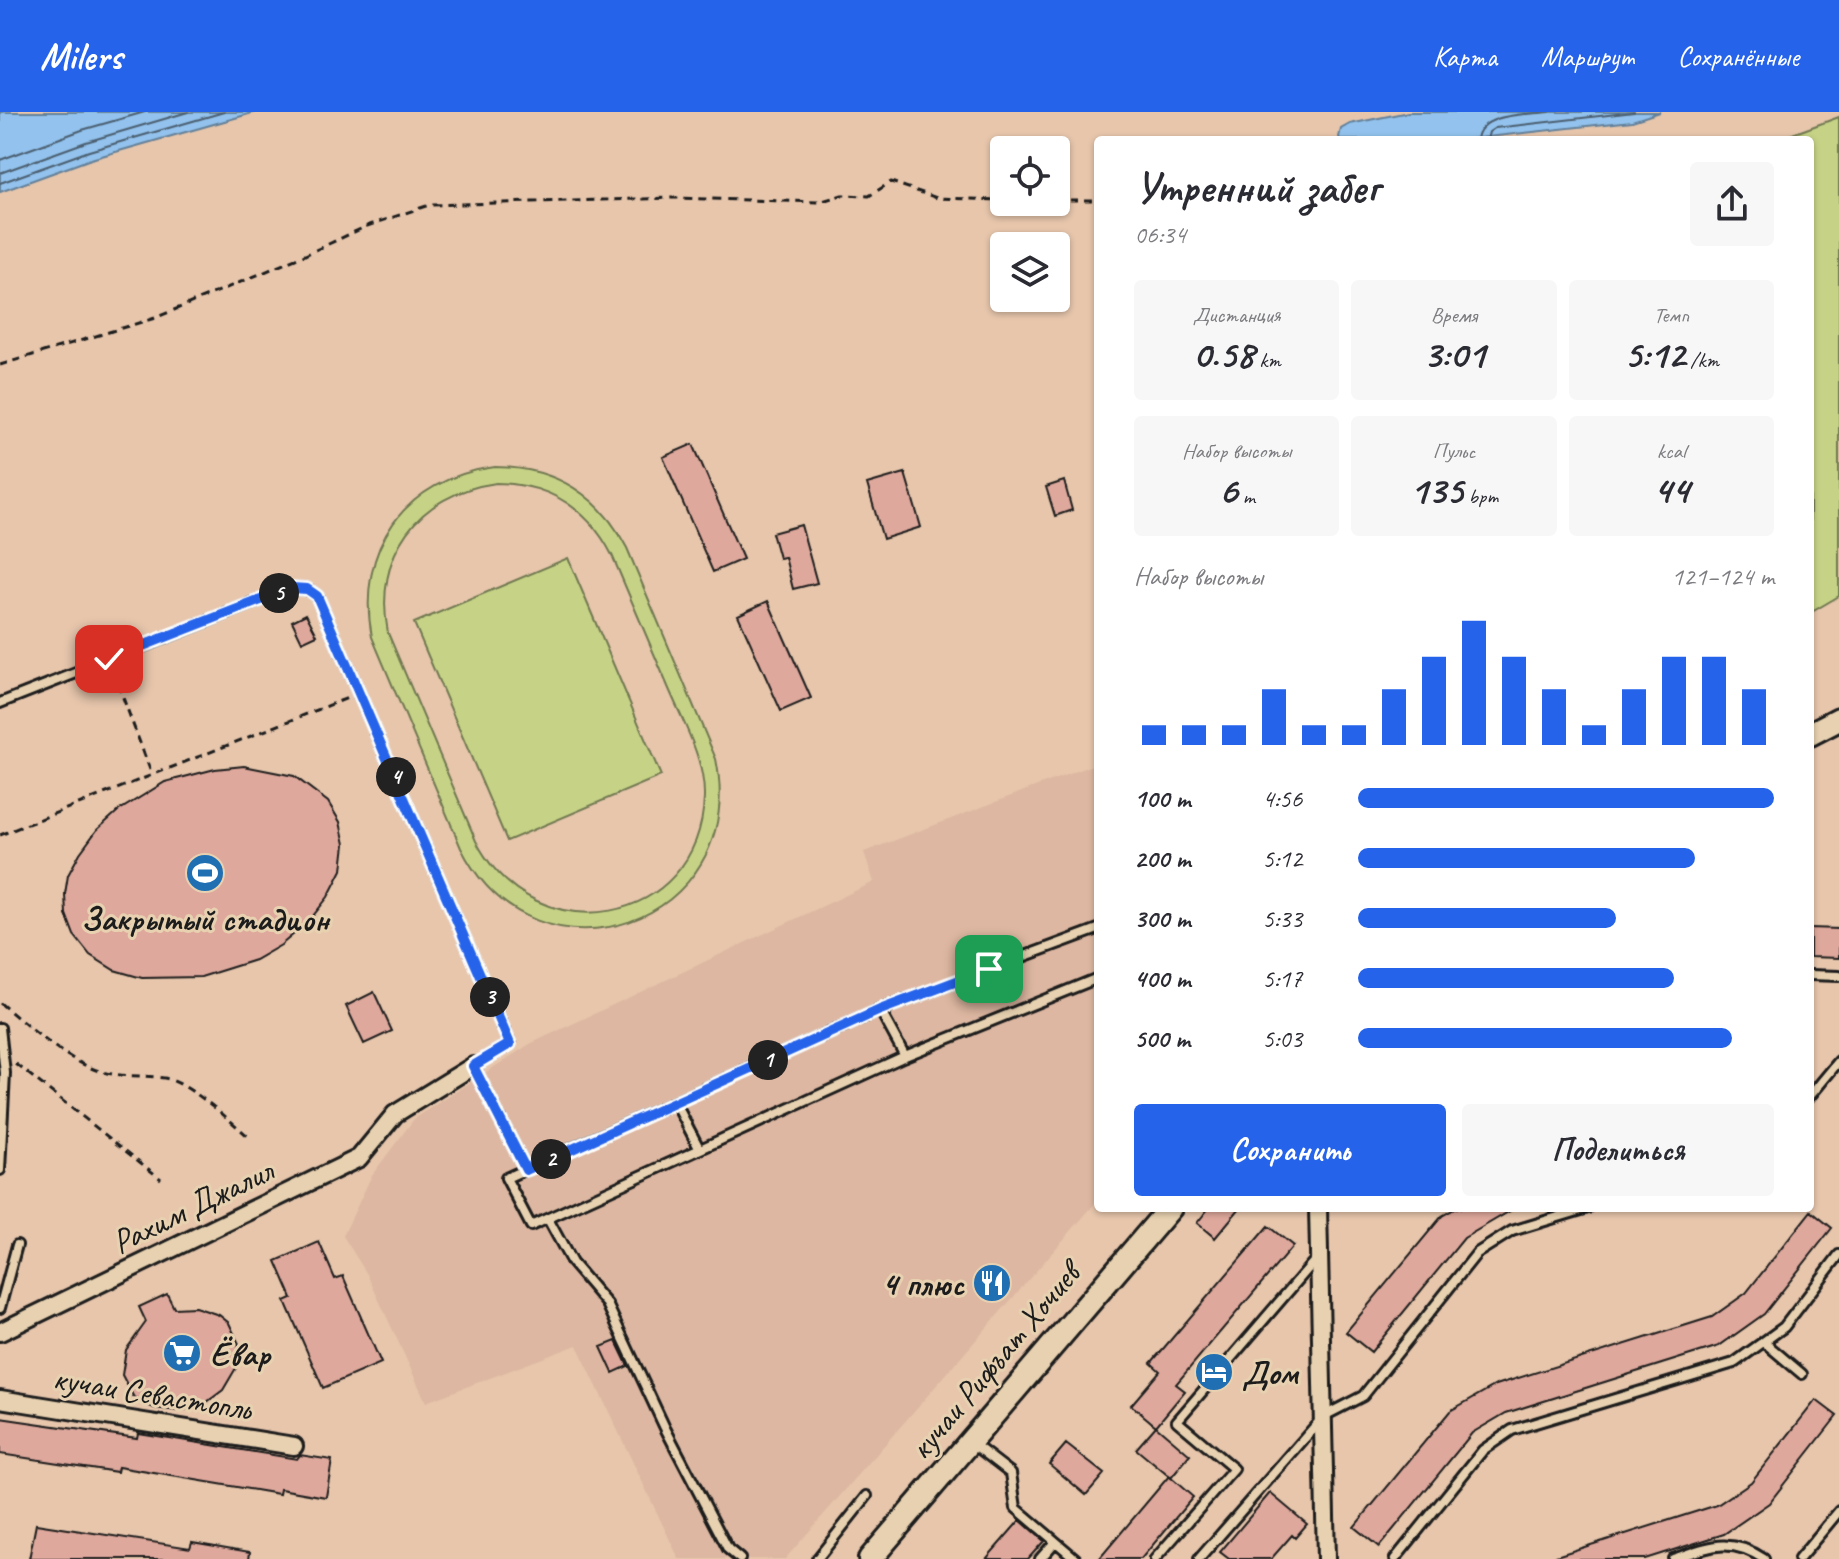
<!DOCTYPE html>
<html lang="ru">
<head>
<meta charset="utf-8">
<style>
	body { margin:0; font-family:Caveat,sans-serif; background:#f7f7f7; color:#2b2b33; height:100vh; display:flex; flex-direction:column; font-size:30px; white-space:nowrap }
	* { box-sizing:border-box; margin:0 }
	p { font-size:26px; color:#7c7c81 }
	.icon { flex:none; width:44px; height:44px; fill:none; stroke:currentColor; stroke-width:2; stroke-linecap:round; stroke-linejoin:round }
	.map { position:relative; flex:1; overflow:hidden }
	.drawer { position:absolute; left:1094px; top:24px; width:720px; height:1076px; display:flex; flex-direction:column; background:#fff; border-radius:8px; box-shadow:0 2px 6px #0004 }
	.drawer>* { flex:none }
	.tools { position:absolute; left:990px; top:24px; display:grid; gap:16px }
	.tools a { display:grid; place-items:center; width:80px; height:80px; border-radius:8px; background:#fff; box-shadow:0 2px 6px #0004; font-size:40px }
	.pin { position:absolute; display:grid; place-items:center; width:68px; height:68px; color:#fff; margin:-34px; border-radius:16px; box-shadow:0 4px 12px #0006 }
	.km { position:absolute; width:40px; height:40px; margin:-20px; border-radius:50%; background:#222; color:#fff; font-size:22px; line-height:40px; text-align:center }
	.round { display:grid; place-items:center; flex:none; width:84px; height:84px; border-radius:8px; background:#f7f7f7 }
	.summary { display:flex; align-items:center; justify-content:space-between; height:136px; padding:0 40px }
	h1 { font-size:44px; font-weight:800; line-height:60px }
	.figures { display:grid; grid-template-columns:repeat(3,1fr); gap:12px; height:136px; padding:8px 40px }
	.figures div { display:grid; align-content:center; border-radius:8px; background:#f7f7f7; text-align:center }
	.figures b { font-size:40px; font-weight:800 }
	.figures small { font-size:22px; font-weight:400 }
	.figures p { font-size:22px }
	.chart { height:224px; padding:16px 40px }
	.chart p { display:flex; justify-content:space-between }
	.chart svg { width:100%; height:144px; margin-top:8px; stroke:#2563eb; stroke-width:6 }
	.button { display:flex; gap:16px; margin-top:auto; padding:16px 40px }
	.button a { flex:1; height:92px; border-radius:8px; background:#2563eb; color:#fff; font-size:32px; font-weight:800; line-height:92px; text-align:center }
	.button a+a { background:#f7f7f7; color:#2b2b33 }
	ul { padding:0 40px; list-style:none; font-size:26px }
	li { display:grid; grid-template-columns:128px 96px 1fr; align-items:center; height:60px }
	li i { height:20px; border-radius:10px; background:#2563eb }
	header { display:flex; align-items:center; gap:48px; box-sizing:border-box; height:112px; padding:0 40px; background:#2563eb; color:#fff }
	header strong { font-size:38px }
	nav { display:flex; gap:44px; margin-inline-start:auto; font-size:28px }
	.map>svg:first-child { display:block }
	.built { fill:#ddb7a1 }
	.green { fill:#c6d386; stroke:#717851; stroke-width:2; fill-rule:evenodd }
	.water { fill:#92c2ed; stroke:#638099; stroke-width:2 }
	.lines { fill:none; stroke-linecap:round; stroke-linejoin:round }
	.shore { stroke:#4b5e70; stroke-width:2 }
	.building { fill:#dfa89c; stroke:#1c1c1c; stroke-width:2 }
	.lane-casing { stroke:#1c1c1c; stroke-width:14 }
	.street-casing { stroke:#1c1c1c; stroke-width:22 }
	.secondary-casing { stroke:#1c1c1c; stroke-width:28 }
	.path { stroke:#1c1c1c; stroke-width:3; stroke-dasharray:8 6; stroke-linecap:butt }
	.lane { stroke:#e7d1b0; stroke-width:8 }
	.street { stroke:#e7d1b0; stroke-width:16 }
	.secondary { stroke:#e7d1b0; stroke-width:22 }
	.route-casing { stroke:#fff; stroke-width:16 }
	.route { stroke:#2563eb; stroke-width:10 }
	.labels { text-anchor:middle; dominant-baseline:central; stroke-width:6; stroke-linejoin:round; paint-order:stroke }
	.poi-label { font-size:34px; font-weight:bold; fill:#1c1c1c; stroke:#e7d1b0; text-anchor:start }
	.street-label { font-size:34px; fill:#1c1c1c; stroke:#e7d1b0 }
</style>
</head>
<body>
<header>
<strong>Milers</strong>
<nav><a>Карта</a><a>Маршрут</a><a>Сохранённые</a></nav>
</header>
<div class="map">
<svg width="1839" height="1447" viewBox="0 0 1839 1447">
	<rect width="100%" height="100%" fill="#e7c6ac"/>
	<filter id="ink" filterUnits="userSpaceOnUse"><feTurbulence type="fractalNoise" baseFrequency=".0125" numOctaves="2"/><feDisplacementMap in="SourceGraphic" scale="16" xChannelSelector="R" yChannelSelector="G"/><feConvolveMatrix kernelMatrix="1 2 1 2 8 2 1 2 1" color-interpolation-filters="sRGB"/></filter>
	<g filter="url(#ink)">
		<path class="built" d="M1098 651V1088L785 1447H679L577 1233 426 1290 367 1162 343 1124 372 1063 414 1007 530 932 874 770 864 740Z"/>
		<path class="green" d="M1839 5V484L1810 501V28H1776Z
			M495 355C555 355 600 383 627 436L716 647C750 812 536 886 461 736L372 525C355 437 405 366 495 355ZM496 371C549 372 588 396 612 443 631 488 650 533 669 577 684 612 705 648 704 686 699 815 535 843 476 729L388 521C373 443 417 382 496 371Z
			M568 446 661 664 507 729 414 511Z"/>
		<path class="water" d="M0 0H256L91 47 0 80Z
			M1408 0H1660L1632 9 1461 28H1341L1339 25 1341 17 1350 12Z"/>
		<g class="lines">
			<path class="shore" d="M1477 28C1479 0 1527 3 1550 0
				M1487 28 1489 20 1495 16 1634 0
				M0 48 82 18 145 0
				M0 61 86 30 188 0
				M0 71 89 39 224 0"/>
		</g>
		<path class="building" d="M693 332 743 447 713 460 663 345Z
			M905 361 921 415 883 427 867 372Z
			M1064 369 1072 398 1055 404 1046 375Z
			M801 413 817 471 793 477 785 445 779 446 772 421Z
			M768 489 811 586 781 599 738 503Z
			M306 502 317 523 302 530 292 509Z
			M244 654 294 664 328 690 340 710 345 732 342 758 328 785 308 810 281 833 255 848 201 865 142 866 114 858 90 843 74 823 66 802 65 782 68 763 80 741 97 718 118 699 165 670 215 657Z
			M1810 816 1839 817V846L1810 845Z
			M374 880 392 919 364 932 346 894Z
			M1209 1096H1240L1215 1126 1197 1111Z
			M1456 1096H1515L1464 1126 1371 1240 1346 1220 1442 1104Z
			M1811 1099 1832 1116 1764 1202 1719 1234 1506 1301 1472 1321 1379 1435 1354 1415 1450 1299 1496 1273 1712 1205 1746 1181Z
			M1268 1114 1293 1134 1176 1272 1185 1279 1156 1314 1131 1293 1160 1259 1151 1251Z
			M319 1130 335 1167 343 1164 381 1251 323 1276 285 1189 292 1186 276 1149Z
			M167 1182 174 1196 195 1195 219 1203 229 1211 239 1232 236 1256 223 1278 203 1293 179 1299 154 1296 143 1291 133 1284 122 1263 126 1238 146 1210 139 1195Z
			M616 1229 628 1254 613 1261 601 1235Z
			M1816 1288 1837 1304 1769 1391 1724 1422 1645 1447H1556V1444L1717 1393 1751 1370Z
			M0 1306 137 1326 138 1321 297 1347 300 1343 332 1348 326 1385 280 1377 279 1382 118 1355 117 1360 0 1342Z
			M1156 1314 1190 1343 1171 1366 1136 1337Z
			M1066 1332 1104 1362 1086 1383 1049 1352Z
			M1169 1364 1193 1385 1141 1447H1099Z
			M1270 1381 1307 1412 1295 1426 1292 1423 1271 1447H1229L1220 1440Z
			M1020 1408 1044 1429 1028 1447H986Z
			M36 1412 190 1436 192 1430 250 1440 249 1447H29Z"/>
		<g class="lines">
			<g class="lane-casing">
				<path id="lane" d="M0 591 292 476 307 477 317 484 510 932 473 954 526 1058
					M1098 817 880 898 506 1066 531 1114 905 944 1098 866
					M1810 863 1839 864
					M880 898 905 944
					M0 916 5 961 0 1058
					M1810 984 1839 949
					M675 990 699 1036
					M548 1107 572 1151 607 1192 665 1316 728 1437 740 1447
					M0 1196 17 1133
					M1764 1230 1802 1262
					M972 1331 1011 1361 1016 1396 1076 1447
					M817 1447 867 1384
					M1040 1447 1055 1430
					M1155 1447 1234 1357 1177 1309 1317 1146
					M1199 1447 1324 1304 1363 1284 1477 1141 1512 1119 1588 1096
					M1395 1447 1483 1338 1512 1318 1734 1251 1784 1215 1839 1143
					M1673 1447C1709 1435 1729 1424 1764 1447
					M1799 1447 1839 1399"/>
			</g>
			<g class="street-casing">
				<path id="street" d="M1318 1096 1326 1447
					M0 1220 359 1046 395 1002 473 954
					M0 1287 294 1334"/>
			</g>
			<g class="secondary-casing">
				<path id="secondary" d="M1810 622 1839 607
					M870 1447 1170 1096"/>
			</g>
			<path class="path" d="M1056 88H1098
				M0 253 155 206 305 143 367 114 429 93 674 86 819 90 842 83 869 84 891 70 937 86 1004 88
				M113 559 152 663
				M0 723 350 585
				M0 891C28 914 57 941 91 956 118 967 137 962 164 966 188 970 232 1010 251 1027
				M16 952 161 1067"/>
			<use href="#lane" class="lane"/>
			<use href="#street" class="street"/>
			<use href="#secondary" class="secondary"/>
		</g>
	</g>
	<g class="lines" filter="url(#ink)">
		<g class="route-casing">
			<path id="route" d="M109 547 292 476 307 477 317 484 510 932 473 954 526 1058 880 898 989 857"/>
		</g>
		<use href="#route" class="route"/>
	</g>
	<defs>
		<g id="stadium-disc" transform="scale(2)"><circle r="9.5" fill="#1f6fb2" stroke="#e7d1b0"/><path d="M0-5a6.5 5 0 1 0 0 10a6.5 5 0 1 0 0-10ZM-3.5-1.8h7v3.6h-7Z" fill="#fff"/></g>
		<g id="restaurant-disc" transform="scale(2)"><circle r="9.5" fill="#1f6fb2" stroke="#e7d1b0"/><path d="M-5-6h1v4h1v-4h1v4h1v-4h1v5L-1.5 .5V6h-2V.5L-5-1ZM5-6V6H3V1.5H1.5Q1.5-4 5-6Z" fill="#fff"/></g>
		<g id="supermarket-disc" transform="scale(2)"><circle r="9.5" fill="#1f6fb2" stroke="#e7d1b0"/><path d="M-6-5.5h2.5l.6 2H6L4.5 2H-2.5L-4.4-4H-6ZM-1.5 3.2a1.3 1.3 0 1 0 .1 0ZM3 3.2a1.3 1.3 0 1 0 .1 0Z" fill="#fff"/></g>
		<g id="hotel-disc" transform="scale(2)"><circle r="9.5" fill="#1f6fb2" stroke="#e7d1b0"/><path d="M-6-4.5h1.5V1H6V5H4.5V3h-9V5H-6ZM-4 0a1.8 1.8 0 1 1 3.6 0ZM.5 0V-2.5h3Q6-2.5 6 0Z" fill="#fff"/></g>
	</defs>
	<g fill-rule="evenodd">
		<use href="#stadium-disc" x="205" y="761"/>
		<use href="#restaurant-disc" x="992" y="1171"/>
		<use href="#supermarket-disc" x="182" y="1241"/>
		<use href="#hotel-disc" x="1214" y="1260"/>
	</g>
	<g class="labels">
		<g class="poi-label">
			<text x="205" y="806" text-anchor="middle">Закрытый стадион</text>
			<text x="964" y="1171" text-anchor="end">4 плюс</text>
			<text x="210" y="1241">Ёвар</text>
			<text x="1242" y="1260">Дом</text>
		</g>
		<g class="street-label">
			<text transform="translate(192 1094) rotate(-26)">Рахим Джалил</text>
			<text transform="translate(994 1249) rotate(-50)">кучаи Рифъат Хочиев</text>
			<text transform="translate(152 1281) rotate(9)">кучаи Севастопль</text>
		</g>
	</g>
</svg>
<div class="tools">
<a><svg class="icon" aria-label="locate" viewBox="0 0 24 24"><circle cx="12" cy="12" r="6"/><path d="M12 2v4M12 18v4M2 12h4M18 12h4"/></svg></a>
<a><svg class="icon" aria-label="layers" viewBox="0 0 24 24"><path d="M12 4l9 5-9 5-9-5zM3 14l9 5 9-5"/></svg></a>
</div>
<div class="pin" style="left:989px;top:857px;background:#1e9e55"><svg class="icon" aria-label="arrive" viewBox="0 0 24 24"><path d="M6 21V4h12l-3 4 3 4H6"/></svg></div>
<div class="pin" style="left:109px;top:547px;background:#d93025"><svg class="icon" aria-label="check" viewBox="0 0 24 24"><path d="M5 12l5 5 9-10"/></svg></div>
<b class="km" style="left:768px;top:948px">1</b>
<b class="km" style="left:551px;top:1047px">2</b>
<b class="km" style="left:490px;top:885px">3</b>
<b class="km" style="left:396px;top:665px">4</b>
<b class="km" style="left:279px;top:481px">5</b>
<section class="drawer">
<div class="summary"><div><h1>Утренний забег</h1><p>06:34</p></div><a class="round"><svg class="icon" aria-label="share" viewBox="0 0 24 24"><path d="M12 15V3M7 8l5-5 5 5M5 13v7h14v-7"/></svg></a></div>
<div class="figures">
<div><p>Дистанция</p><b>0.58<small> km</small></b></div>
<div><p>Время</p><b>3:01</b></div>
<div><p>Темп</p><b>5:12<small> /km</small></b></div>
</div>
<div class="figures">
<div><p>Набор высоты</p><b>6<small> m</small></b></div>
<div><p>Пульс</p><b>135<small> bpm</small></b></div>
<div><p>kcal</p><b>44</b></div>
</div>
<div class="chart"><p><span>Набор высоты</span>121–124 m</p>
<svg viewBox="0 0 160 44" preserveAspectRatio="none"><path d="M5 44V38M15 44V38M25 44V38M35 44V27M45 44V38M55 44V38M65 44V27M75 44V17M85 44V6M95 44V17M105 44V27M115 44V38M125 44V27M135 44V17M145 44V17M155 44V27"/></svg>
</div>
<ul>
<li><b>100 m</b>4:56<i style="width:100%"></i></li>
<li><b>200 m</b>5:12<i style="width:81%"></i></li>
<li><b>300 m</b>5:33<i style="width:62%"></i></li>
<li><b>400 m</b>5:17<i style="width:76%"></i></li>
<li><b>500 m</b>5:03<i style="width:90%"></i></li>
</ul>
<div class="button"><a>Сохранить</a><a>Поделиться</a></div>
</section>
</div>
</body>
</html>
